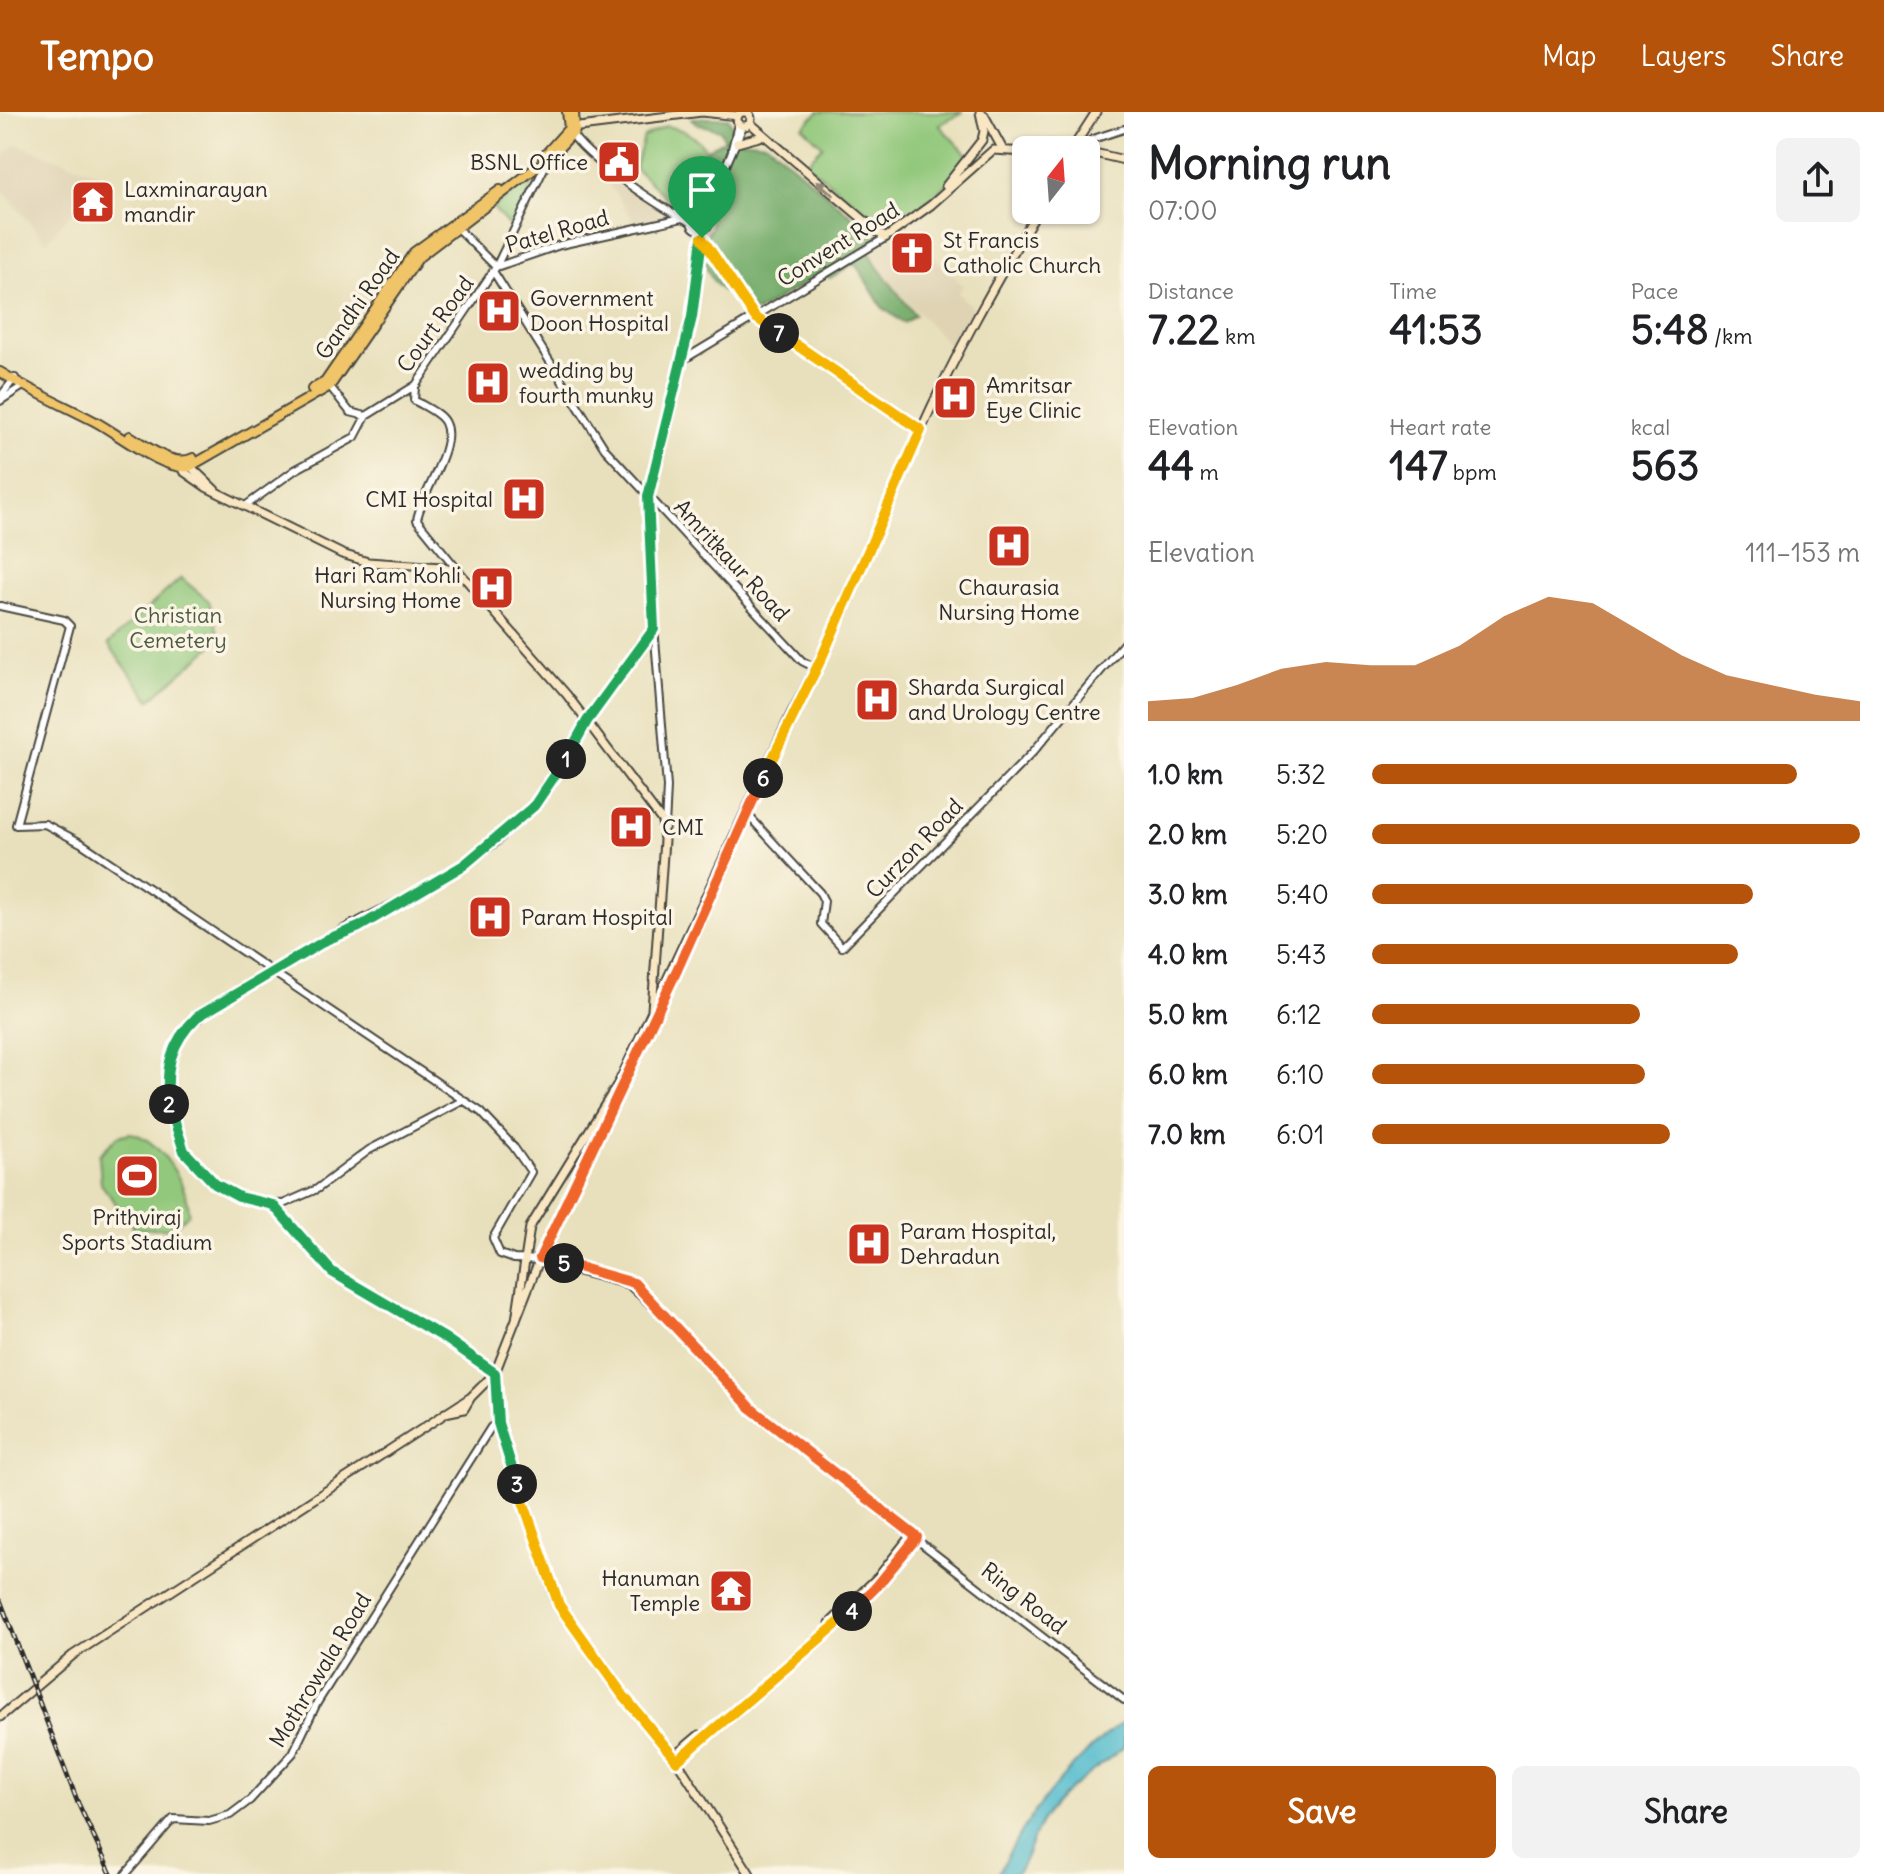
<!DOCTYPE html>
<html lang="en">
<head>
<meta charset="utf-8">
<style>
	body { margin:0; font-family:Delius,sans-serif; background:#f2f2f2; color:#202124; height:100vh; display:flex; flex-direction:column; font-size:30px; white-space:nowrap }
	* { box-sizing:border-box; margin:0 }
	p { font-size:26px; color:#757577 }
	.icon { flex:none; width:44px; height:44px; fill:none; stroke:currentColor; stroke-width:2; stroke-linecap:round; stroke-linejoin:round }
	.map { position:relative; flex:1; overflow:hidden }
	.sheet { display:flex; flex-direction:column; background:#fff; width:760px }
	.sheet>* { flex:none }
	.needle { width:52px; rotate:17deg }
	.controls { position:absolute; left:1012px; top:24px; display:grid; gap:16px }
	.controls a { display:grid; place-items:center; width:88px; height:88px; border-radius:12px; background:#fff; box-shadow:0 2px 6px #0004; font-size:40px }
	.pin { position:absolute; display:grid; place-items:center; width:68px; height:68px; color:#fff; margin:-82px -34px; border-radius:50% 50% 50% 0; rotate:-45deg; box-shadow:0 0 8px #0007 }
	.pin .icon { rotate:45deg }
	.km { position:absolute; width:40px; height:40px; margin:-20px; border-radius:50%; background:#222; color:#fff; font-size:22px; line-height:40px; text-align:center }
	.round { display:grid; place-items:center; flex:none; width:84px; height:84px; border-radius:12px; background:#f2f2f2 }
	.head { display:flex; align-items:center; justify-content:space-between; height:136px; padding:0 24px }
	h1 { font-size:44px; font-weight:700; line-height:60px }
	.figures { display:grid; grid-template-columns:repeat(3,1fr); gap:12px; height:136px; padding:8px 24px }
	.figures div { display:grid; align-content:center }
	.figures b { font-size:40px; font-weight:700 }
	.figures small { font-size:22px; font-weight:400 }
	.figures p { font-size:22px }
	.chart { height:224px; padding:16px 24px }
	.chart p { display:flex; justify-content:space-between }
	.chart svg { width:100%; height:144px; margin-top:8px; fill:#b45309; opacity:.7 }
	.button { display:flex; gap:16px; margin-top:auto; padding:16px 24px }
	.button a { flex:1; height:92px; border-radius:12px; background:#b45309; color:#fff; font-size:32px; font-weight:700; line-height:92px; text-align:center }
	.button a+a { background:#f2f2f2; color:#202124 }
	ul { padding:0 24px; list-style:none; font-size:26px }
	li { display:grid; grid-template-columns:128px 96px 1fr; align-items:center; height:60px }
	li i { height:20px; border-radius:10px; background:#b45309 }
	header { display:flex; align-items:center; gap:48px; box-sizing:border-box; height:112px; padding:0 40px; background:#b45309; color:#fff }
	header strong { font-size:38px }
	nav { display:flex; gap:44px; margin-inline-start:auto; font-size:28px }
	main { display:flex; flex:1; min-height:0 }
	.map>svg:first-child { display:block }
	.built { fill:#dfd3b4 }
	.green { fill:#92c87b; stroke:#5e7a53; stroke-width:2 }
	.forest { fill:#75ac6b; stroke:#506c4b; stroke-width:2 }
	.water { fill:#51bbce; stroke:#3e737c; stroke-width:2 }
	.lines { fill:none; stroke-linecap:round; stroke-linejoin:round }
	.tertiary-casing { stroke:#474641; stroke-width:10 }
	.secondary-casing { stroke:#474641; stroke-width:11 }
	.primary-casing { stroke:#474641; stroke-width:12 }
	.trunk-casing { stroke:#474641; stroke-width:14 }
	.tertiary { stroke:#fff; stroke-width:6 }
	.secondary { stroke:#f9e7c3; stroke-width:7 }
	.primary { stroke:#f0c469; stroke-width:8 }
	.trunk { stroke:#f0c469; stroke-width:10 }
	.rail-casing { stroke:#2b2b2b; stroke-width:5 }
	.rail { stroke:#fcf5e5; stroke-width:2; stroke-dasharray:6; stroke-linecap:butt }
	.oneway { fill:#928977 }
	.split-1-casing { stroke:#fff; stroke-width:16 }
	.split-2-casing { stroke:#fff; stroke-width:16 }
	.split-3-casing { stroke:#fff; stroke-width:16 }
	.split-4-casing { stroke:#fff; stroke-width:16 }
	.split-5-casing { stroke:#fff; stroke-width:16 }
	.split-6-casing { stroke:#fff; stroke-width:16 }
	.split-7-casing { stroke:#fff; stroke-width:16 }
	.split-8-casing { stroke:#fff; stroke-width:16 }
	.split-1 { stroke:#22a559; stroke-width:10 }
	.split-2 { stroke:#22a559; stroke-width:10 }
	.split-3 { stroke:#22a559; stroke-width:10 }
	.split-4 { stroke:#f5b400; stroke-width:10 }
	.split-5 { stroke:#f0652b; stroke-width:10 }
	.split-6 { stroke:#f0652b; stroke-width:10 }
	.split-7 { stroke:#f5b400; stroke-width:10 }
	.split-8 { stroke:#f5b400; stroke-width:10 }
	.labels { text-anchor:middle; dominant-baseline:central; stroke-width:7; stroke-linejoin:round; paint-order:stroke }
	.poi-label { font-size:22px; fill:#2b2b2b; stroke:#fcf5e5; text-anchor:start }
	.street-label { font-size:22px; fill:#2b2b2b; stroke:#fcf5e5 }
	.park-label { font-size:22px; fill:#4a5a43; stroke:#fcf5e5 }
</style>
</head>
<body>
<header>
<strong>Tempo</strong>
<nav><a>Map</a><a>Layers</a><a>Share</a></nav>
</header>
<main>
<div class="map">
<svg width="1124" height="1762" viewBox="0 0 1124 1762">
	<rect width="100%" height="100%" fill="#fcf5e5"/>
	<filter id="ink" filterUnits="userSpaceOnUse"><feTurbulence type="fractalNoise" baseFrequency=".0125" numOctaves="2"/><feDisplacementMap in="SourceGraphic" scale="16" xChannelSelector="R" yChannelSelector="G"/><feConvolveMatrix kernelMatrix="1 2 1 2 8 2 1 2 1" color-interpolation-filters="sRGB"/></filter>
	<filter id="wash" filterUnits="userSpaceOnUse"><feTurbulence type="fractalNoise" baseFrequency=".006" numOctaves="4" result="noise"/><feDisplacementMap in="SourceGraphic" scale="32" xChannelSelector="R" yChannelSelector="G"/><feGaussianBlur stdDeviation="1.8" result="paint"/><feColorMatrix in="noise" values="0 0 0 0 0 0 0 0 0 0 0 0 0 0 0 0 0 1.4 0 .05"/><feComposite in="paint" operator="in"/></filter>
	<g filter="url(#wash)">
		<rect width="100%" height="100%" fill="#e8e0bc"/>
		<path class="built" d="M16 32 106 64 46 130 0 75V47Z
			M590 45 666 100 667 107 636 112Z
			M908 115 949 162 952 161 963 174 958 181 975 198 955 239 896 177 871 139Z"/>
		<path class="green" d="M818 0H963L939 13 973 49 902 112 883 114 806 51 823 34 803 15Z
			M666 14C710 21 728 62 697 96H676L635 56 644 25Z
			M540 58 512 118 493 96Z
			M181 466 209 489 220 527 150 588 108 532Z
			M130 1021C158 1024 190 1075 189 1102L172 1116 135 1117 101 1072 99 1043 118 1024Z"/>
		<path class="forest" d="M691 6H728L739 28 767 31 878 127 866 133 877 154 915 203 904 211 882 195 855 151 830 166 819 162 757 200C731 188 704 171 704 140 705 130 704 124 711 116V97L721 72 707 37 725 28 720 18 695 11Z"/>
		<path class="water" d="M1124 1609V1635C1097 1657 1064 1677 1044 1706 1033 1721 1030 1743 1016 1762H998C1028 1701 1069 1650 1124 1609Z"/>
	</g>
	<g filter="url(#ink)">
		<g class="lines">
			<g class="tertiary-casing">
				<path id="tertiary" d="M570 19C585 46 662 97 691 110
					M1081 36 1093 27 1124 17
					M732 37 738 12
					M691 109a9 9 0 1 1 18 0a9 9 0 1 1-18 0Z
					M677 100 692 104
					M705 102 743 14
					M454 113 496 155 560 133 682 106
					M702 126 755 205 921 318
					M493 159 605 337 802 549 816 556
					M683 248 885 126
					M328 272 350 300 366 304
					M415 275 414 288C423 294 441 301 445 311 457 334 420 384 417 408L461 462
					M0 285 15 266
					M0 289 23 274
					M248 392 295 358 355 325 366 304 416 273 496 155 549 46
					M0 494 64 508 70 514 16 713 45 712 81 731 481 1000 513 1034 531 1060 493 1126 500 1142 514 1147 550 1148 634 1171 753 1298 903 1416
					M747 702 820 781 824 789 821 812 842 835 1033 640 1124 531
					M665 715 667 675 655 527 648 385 692 205 702 126 699 118
					M359 809 445 766 495 731 534 694 587 609 654 517
					M354 811 211 895 182 922 169 947 167 963 171 1001 184 1039 205 1063 231 1082 261 1091 283 1092 317 1077 369 1038 464 988
					M361 813 374 806
					M328 827 356 815
					M273 1093 332 1160 445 1226 494 1261
					M539 1149 629 1173 650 1192
					M899 1414 1124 1588
					M126 1762 173 1707 209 1709 230 1703 250 1688 293 1641 317 1591 491 1315 498 1311"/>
			</g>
			<g class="secondary-casing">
				<path id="secondary" d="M737 7a7 7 0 1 1 14 0a7 7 0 1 1-14 0Z
					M984 3 1002 36
					M750 11 885 126 931 93 993 38 1026 40
					M571 16 702 0 738 4
					M737 31 763 24
					M1074 34 1096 0
					M1086 39 1124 48
					M946 74 982 28 984 19 980 0
					M180 350 183 359 206 375 342 442 368 450 442 455 461 462 567 583 662 709 664 728 652 898
					M188 352 215 378
					M625 968 540 1146 495 1261 498 1311 554 1484 622 1582 677 1649 750 1762
					M516 1208 530 1115 619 970 790 604C840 512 878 415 920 320 954 244 996 170 1038 98
					M445 1301 464 1297 471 1285 495 1261
					M830 1511 879 1464 912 1422
					M0 1605 73 1543 471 1285
					M673 1645 699 1623
					M677 1649 864 1488 917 1425"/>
			</g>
			<g class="primary-casing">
				<path id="primary" d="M543 45 569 16 567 0
					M0 260C31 279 63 293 94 309 119 322 161 358 189 355L330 274 419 145 550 45 575 19 574 0
					M312 277 325 270 414 140 500 78
					M130 324C146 334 174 356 193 346"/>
			</g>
			<g class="trunk-casing">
				<path id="trunk" d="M625 67 627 63"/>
			</g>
			<use href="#tertiary" class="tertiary"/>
			<use href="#secondary" class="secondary"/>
			<use href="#primary" class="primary"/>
			<use href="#trunk" class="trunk"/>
			<g class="rail-casing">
				<path id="rail" d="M0 1488 78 1691 111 1762"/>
			</g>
			<use href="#rail" class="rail"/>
		</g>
		<defs><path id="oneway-solid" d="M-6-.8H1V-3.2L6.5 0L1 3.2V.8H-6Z" transform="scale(2)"/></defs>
		<use class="oneway" href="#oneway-solid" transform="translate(825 76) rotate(-139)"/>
	</g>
	<g class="lines" filter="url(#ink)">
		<g class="split-1-casing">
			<path id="split-1" d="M566 647 587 609 654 517 648 385 692 205 702 126"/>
		</g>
		<g class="split-2-casing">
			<path id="split-2" d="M169 992C165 956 170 931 197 905L328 827 359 815 464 753 534 694 566 647"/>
		</g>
		<g class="split-3-casing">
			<path id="split-3" d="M169 992 184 1039 215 1072 239 1085 273 1093 332 1160 445 1226 495 1261 498 1311 517 1372"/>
		</g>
		<g class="split-4-casing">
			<path id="split-4" d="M517 1372 559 1493 622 1582 677 1649 852 1499"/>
		</g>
		<g class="split-5-casing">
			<path id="split-5" d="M564 1151 634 1171 753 1298 917 1425 877 1474 852 1499"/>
		</g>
		<g class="split-6-casing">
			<path id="split-6" d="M564 1151 540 1146 677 858 763 666"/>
		</g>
		<g class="split-7-casing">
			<path id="split-7" d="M763 666 822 545 921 318 779 221"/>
		</g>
		<g class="split-8-casing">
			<path id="split-8" d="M702 126 755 205 779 221"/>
		</g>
		<use href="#split-1" class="split-1"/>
		<use href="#split-2" class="split-2"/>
		<use href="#split-3" class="split-3"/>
		<use href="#split-4" class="split-4"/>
		<use href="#split-5" class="split-5"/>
		<use href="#split-6" class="split-6"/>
		<use href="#split-7" class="split-7"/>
		<use href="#split-8" class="split-8"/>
	</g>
	<defs>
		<g id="civic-square" transform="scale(2.3)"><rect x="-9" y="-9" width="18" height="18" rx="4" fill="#c8321e" stroke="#fcf5e5"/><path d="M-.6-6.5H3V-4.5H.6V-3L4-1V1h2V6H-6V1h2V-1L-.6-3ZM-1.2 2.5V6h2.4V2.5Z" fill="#fff"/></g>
		<g id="temple-square" transform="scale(2.3)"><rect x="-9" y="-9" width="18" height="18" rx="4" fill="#c8321e" stroke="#fcf5e5"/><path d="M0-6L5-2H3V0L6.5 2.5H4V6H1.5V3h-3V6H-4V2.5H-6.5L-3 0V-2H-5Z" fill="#fff"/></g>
		<g id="church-square" transform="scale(2.3)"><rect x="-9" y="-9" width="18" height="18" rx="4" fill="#c8321e" stroke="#fcf5e5"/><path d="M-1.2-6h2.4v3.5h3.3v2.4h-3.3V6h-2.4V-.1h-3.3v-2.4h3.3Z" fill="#fff"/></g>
		<g id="hospital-square" transform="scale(2.3)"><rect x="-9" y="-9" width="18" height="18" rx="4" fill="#c8321e" stroke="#fcf5e5"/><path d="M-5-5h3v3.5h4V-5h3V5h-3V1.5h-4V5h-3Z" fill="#fff"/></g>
		<g id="stadium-square" transform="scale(2.3)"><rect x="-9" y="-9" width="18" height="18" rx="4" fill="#c8321e" stroke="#fcf5e5"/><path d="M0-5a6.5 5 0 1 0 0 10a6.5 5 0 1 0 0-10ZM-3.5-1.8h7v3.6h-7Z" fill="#fff"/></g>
	</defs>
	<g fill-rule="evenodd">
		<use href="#civic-square" x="619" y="50"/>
		<use href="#temple-square" x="93" y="90"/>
		<use href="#church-square" x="912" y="141"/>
		<use href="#hospital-square" x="499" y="199"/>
		<use href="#hospital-square" x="488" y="271"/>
		<use href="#hospital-square" x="955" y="286"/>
		<use href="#hospital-square" x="524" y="387"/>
		<use href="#hospital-square" x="1009" y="434"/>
		<use href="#hospital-square" x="492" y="476"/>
		<use href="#hospital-square" x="877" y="588"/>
		<use href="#hospital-square" x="631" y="715"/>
		<use href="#hospital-square" x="490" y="805"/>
		<use href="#stadium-square" x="137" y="1064"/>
		<use href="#hospital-square" x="869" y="1132"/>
		<use href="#temple-square" x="731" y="1479"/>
	</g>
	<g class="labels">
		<g class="poi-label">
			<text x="588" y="50" text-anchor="end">BSNL Office</text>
			<text x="124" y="77">Laxminarayan<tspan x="124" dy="25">mandir</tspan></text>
			<text x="943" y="128">St Francis<tspan x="943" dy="25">Catholic Church</tspan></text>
			<text x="530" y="186">Government<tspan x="530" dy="25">Doon Hospital</tspan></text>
			<text x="519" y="258">wedding by<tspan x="519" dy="25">fourth munky</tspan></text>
			<text x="986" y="273">Amritsar<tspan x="986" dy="25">Eye Clinic</tspan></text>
			<text x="493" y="387" text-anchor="end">CMI Hospital</text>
			<text x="461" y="463" text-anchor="end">Hari Ram Kohli<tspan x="461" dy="25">Nursing Home</tspan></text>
			<text x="1009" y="475" text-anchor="middle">Chaurasia<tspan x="1009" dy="25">Nursing Home</tspan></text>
			<text x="908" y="575">Sharda Surgical<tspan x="908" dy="25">and Urology Centre</tspan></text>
			<text x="662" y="715">CMI</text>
			<text x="521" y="805">Param Hospital</text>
			<text x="137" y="1105" text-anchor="middle">Prithviraj<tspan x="137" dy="25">Sports Stadium</tspan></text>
			<text x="900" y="1119">Param Hospital,<tspan x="900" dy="25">Dehradun</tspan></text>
			<text x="700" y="1466" text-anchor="end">Hanuman<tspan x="700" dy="25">Temple</tspan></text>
		</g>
		<g class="street-label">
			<text transform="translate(557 119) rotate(-16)">Patel Road</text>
			<text transform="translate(838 132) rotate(-32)">Convent Road</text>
			<text transform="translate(357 192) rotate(-55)">Gandhi Road</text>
			<text transform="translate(435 212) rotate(-54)">Court Road</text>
			<text transform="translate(732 448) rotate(47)">Amritkaur Road</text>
			<text transform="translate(914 736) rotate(-46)">Curzon Road</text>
			<text transform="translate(1024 1486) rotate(38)">Ring Road</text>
			<text transform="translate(320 1558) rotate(-59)">Mothrowala Road</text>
		</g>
		<g class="park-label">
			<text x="178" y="503">Christian<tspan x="178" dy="25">Cemetery</tspan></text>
		</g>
	</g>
</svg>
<div class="controls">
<a><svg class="needle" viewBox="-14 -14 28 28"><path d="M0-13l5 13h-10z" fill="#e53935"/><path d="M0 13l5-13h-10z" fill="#757577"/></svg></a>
</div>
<div class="pin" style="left:702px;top:126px;background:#1e9e55"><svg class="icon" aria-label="arrive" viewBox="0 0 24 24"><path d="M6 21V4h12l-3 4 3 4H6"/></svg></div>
<b class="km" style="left:566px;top:647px">1</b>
<b class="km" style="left:169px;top:992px">2</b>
<b class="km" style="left:517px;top:1372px">3</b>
<b class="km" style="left:852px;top:1499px">4</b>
<b class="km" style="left:564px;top:1151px">5</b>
<b class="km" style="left:763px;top:666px">6</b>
<b class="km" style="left:779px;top:221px">7</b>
</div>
<section class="sheet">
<div class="head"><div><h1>Morning run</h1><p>07:00</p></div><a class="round"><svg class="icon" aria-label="share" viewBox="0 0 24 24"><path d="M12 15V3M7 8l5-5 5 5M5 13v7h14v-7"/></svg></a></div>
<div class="figures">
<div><p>Distance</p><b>7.22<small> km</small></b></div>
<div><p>Time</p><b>41:53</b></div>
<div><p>Pace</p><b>5:48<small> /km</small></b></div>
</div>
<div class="figures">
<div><p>Elevation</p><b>44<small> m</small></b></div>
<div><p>Heart rate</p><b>147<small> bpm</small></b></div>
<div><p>kcal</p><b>563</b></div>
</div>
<div class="chart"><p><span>Elevation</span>111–153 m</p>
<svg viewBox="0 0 160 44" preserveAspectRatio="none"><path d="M0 44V38L10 37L20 33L30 28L40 26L50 27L60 27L70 21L80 12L90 6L100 8L110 16L120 24L130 30L140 33L150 36L160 38V44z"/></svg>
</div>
<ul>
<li><b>1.0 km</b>5:32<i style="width:87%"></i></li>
<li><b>2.0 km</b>5:20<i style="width:100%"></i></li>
<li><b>3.0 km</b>5:40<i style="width:78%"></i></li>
<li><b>4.0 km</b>5:43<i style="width:75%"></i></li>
<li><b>5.0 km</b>6:12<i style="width:55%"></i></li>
<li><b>6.0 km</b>6:10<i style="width:56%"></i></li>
<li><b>7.0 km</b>6:01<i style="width:61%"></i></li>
</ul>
<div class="button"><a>Save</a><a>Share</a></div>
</section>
</main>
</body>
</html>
